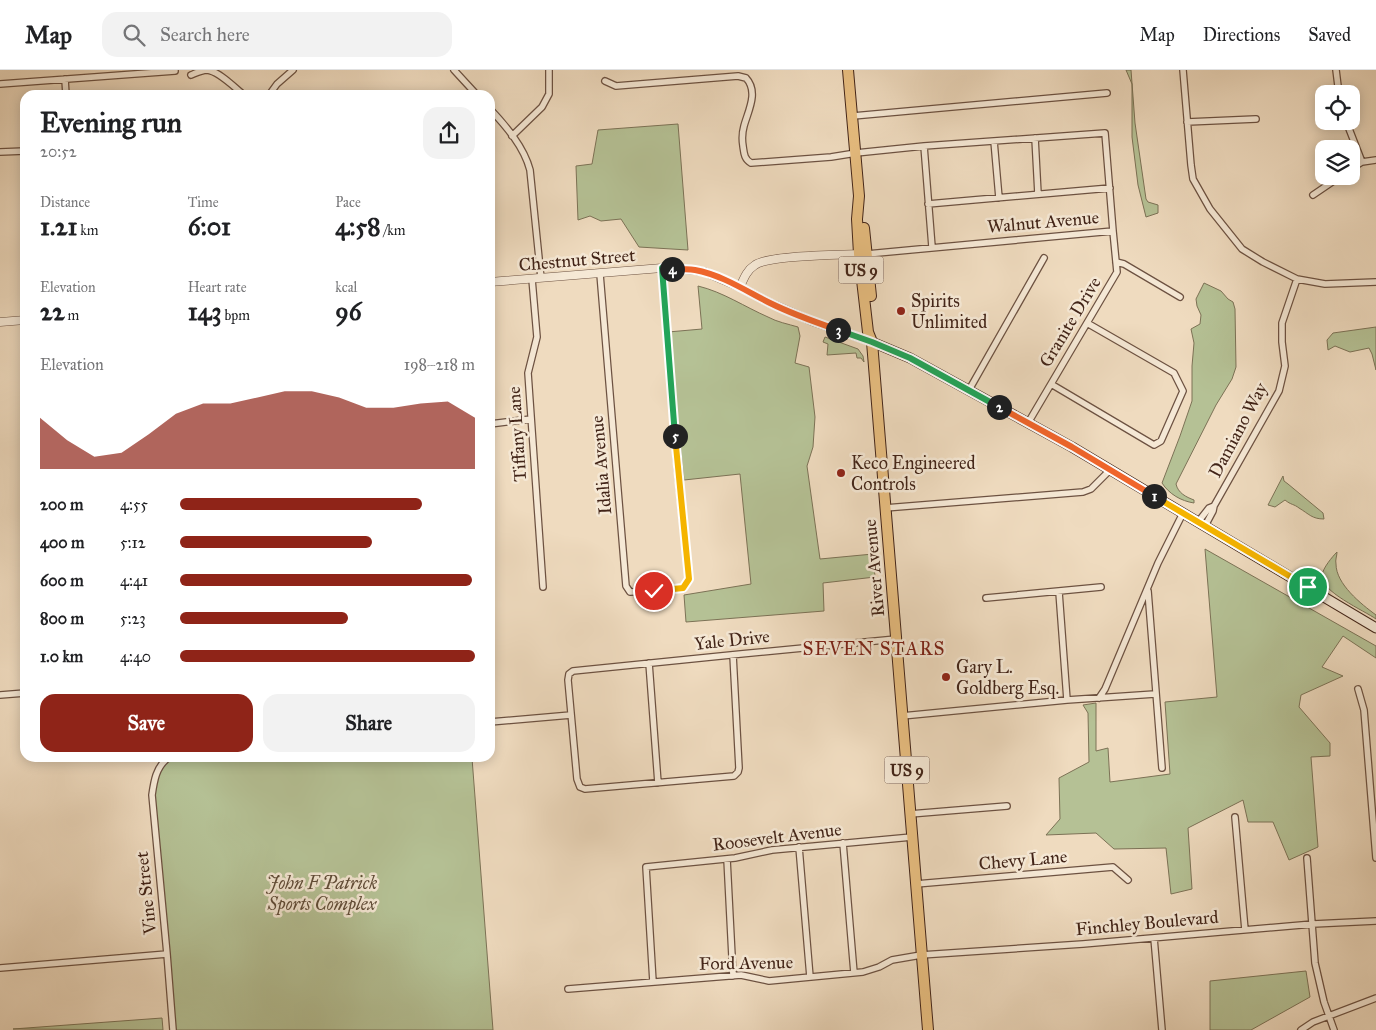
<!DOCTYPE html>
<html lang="en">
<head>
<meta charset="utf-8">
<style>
	body { margin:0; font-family:"IM FELL Great Primer",serif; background:#f2f2f2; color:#202124; height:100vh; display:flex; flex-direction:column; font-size:19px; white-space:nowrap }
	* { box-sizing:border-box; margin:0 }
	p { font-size:16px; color:#757577 }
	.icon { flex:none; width:28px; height:28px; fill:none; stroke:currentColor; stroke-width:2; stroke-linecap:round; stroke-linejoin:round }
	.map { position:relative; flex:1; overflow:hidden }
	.details { position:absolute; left:20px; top:20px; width:475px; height:672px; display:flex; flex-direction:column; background:#fff; border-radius:15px; box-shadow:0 2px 12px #0003 }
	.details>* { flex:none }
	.buttons { position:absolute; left:1315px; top:15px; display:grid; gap:10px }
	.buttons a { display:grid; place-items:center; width:45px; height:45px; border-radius:10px; background:#fff; box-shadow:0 2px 12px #0003; font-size:25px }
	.pin { position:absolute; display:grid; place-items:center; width:42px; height:42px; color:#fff; margin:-21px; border:2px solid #fff; border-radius:50%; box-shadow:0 1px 5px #0007 }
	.km { position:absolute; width:25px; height:25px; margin:-12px; border-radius:50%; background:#222; color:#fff; font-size:14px; line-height:25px; text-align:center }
	.round { display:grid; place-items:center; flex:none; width:52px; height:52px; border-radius:15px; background:#f2f2f2 }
	.summary { display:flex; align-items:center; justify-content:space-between; height:85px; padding:0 20px }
	h1 { font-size:28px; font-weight:800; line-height:38px }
	.figures { display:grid; grid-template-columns:repeat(3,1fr); gap:8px; height:85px; padding:5px 20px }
	.figures div { display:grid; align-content:center }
	.figures b { font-size:25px; font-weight:800 }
	.figures small { font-size:14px; font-weight:400 }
	.figures p { font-size:14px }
	.chart { height:140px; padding:10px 20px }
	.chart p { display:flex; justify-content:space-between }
	.chart svg { width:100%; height:90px; margin-top:5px; fill:#8f2418; opacity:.7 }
	.action { display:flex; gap:10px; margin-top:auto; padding:10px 20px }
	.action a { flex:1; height:58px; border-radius:15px; background:#8f2418; color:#fff; font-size:20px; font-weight:800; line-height:58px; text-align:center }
	.action a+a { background:#f2f2f2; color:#202124 }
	ul { padding:0 20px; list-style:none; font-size:16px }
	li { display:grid; grid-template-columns:80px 60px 1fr; align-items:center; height:38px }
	li i { height:12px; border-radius:6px; background:#8f2418 }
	header { display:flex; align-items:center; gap:30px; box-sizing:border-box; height:70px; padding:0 25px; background:#fff; border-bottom:1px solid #e0e0e0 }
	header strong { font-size:24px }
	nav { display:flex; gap:28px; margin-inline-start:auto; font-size:18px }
	.search { width:350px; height:45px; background:#f2f2f2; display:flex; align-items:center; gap:12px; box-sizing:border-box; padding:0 18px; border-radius:15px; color:#757577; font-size:19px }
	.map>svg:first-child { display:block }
	.green { fill:#b5c195; stroke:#7c7256 }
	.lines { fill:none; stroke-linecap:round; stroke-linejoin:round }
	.minor-casing { stroke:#6d5242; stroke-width:8 }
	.tertiary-casing { stroke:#6d5242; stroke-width:9 }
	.secondary-casing { stroke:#422418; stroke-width:11 }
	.trunk-casing { stroke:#422418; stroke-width:12 }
	.minor { stroke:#f5e8d5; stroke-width:5.5 }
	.tertiary { stroke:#f5e8d5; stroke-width:8 }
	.secondary { stroke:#f5e8d5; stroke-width:9 }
	.trunk { stroke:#e8be80; stroke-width:10 }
	.split-1-casing { stroke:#fff; stroke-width:10 }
	.split-2-casing { stroke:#fff; stroke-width:10 }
	.split-3-casing { stroke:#fff; stroke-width:10 }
	.split-4-casing { stroke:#fff; stroke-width:10 }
	.split-5-casing { stroke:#fff; stroke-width:10 }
	.split-6-casing { stroke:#fff; stroke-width:10 }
	.split-1 { stroke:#f5b400; stroke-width:6 }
	.split-2 { stroke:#f0652b; stroke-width:6 }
	.split-3 { stroke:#22a559; stroke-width:6 }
	.split-4 { stroke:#f0652b; stroke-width:6 }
	.split-5 { stroke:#22a559; stroke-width:6 }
	.split-6 { stroke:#f5b400; stroke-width:6 }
	.poi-dot { fill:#8f2418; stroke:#f5e8d5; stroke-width:2 }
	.labels { text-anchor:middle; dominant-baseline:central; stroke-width:5; stroke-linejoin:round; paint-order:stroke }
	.shield { fill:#f5e8d5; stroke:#785f51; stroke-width:1 }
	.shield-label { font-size:16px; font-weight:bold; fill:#422418 }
	.street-label { font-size:18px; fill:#422418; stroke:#f5e8d5 }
	.poi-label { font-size:18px; fill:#422418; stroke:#f5e8d5; text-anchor:start }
	.park-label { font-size:18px; font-style:italic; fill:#5f4b37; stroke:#f5e8d5 }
	.neighbourhood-label { font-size:19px; letter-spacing:1px; fill:#7a1f14; stroke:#f5e8d5 }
</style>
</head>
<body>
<header>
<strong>Map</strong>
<div class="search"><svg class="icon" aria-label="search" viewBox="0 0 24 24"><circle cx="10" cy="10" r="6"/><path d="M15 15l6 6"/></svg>Search here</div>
<nav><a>Map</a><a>Directions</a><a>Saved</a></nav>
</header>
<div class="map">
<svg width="1376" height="960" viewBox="0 0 1376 960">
	<rect width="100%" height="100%" fill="#efdbbf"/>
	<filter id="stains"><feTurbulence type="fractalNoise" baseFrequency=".004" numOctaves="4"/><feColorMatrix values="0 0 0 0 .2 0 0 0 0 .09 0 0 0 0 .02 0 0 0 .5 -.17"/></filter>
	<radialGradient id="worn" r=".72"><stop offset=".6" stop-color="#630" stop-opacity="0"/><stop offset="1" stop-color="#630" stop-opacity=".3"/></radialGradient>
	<path class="green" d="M1126 0H1131L1135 53 1146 129 1148 132 1158 135V143L1146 147 1138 115 1132 67V14Z
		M678 54 688 180 639 177 621 149 601 151 590 146 578 150 576 96 592 94 598 60Z
		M1204 213 1221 221 1228 229 1233 232 1235 239 1236 297 1232 309 1216 335 1176 414C1178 423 1186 427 1194 430V433C1181 431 1169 424 1162 413L1180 366 1192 331V296L1194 273 1191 259 1200 254 1201 245 1197 236 1196 229Z
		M698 216C723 222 745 237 768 247 777 252 788 254 798 257L800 266 795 293 809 297 815 347 813 377 807 396 820 489 873 484 875 507 823 513 824 541 686 552 684 525 751 514 740 404 684 410 668 262 702 259Z
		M1376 257V300L1372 284 1369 278 1350 282 1335 276 1328 280 1327 270 1333 263Z
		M825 267 858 279 863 286 864 292 861 288H857L856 283 827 285 828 274 823 272Z
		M1283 406 1284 411 1288 414 1323 443 1324 449C1312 449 1309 444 1299 438 1294 434 1291 435 1285 430L1275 437 1268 435Z
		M1205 479 1376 576V588L1343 566 1322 597 1343 606 1301 625 1299 637 1330 673V686L1311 687 1318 777 1289 790 1273 752H1248L1243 730 1188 758 1192 819 1171 824 1166 778 1114 779 1096 763 1046 765 1060 749 1059 708 1089 692 1088 643 1083 635 1096 633V681L1108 678 1110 712 1170 704 1165 632 1217 627Z
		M1337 482C1337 486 1335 490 1336 494 1336 514 1361 534 1376 545V549C1365 541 1319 521 1322 505 1323 498 1332 487 1337 482Z
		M168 688H472L493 960H171L152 725 154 710Z
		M1306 901 1310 927 1251 960H1210V911Z
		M162 948 163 960 13 959Z"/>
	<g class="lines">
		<g class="minor-casing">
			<path id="minor" d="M454 0 477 25
				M1183 0 1191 95 1193 109 1210 139 1242 179 1263 192 1297 209 1325 214 1376 212
				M1336 0 1339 24
				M191 5C196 3 202 0 207 0 219 1 235 18 244 25
				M65 9 66 25
				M605 11 616 16 738 6 746 8C759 22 748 41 744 56 742 63 742 70 743 76 744 83 744 89 751 93L831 87 856 83 924 76 1105 63 1113 161 867 184
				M0 14 175 1
				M269 25 277 14 293 0
				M490 39C506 56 524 77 530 100L541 208
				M853 46 1107 23
				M1346 51 1362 92
				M1187 52 1256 49
				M512 66 542 37 549 24V0
				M1035 68 1038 124
				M994 71 999 128
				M924 76 932 177
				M0 82 25 81
				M1351 99 1362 92 1376 90
				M1313 125 1341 106
				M928 134 1110 118
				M1116 192 1124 194 1180 227
				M600 204 626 516 630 522 668 520 683 518 689 509 677 393 662 198
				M532 209 537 267 528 303 543 517
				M1051 314 1154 375 1161 371 1183 321 1174 303 1087 253
				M969 320 1044 188
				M1028 353 1117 202 1113 161
				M490 354 531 349
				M885 438 1083 422 1091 419 1110 400
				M1198 452 1209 438 1214 436
				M1205 456 1213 441 1214 436 1279 321 1285 296 1282 272V253L1297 209
				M1148 521 1162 698
				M1059 522 1067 630
				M986 528 1101 517
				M733 585 739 698 738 702 734 706 585 719 580 717 577 709 568 610 569 604 573 601C681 590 788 579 896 569
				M649 593 658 713
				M1358 619 1364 640 1376 788
				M0 625 25 623
				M1099 628 1105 619 1158 493 1183 443
				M902 646 1067 630 1155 624
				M490 652 571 645
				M168 688C156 697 154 711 152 725L167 884 173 960
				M910 744 1007 736
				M1235 747 1245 860
				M843 773 854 903
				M799 777 810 907
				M1307 788 1315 893 1324 932 1334 960
				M727 789 733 906
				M916 814 1113 797 1128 810
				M1154 868 1162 960
				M0 898 167 884
				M653 912 646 797 735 788 772 780 912 767
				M568 919 741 905 769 911 863 902 879 897 892 890 921 885 1083 874 1313 854 1376 851
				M1301 960 1313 952 1376 928"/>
		</g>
		<g class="tertiary-casing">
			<path id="tertiary" d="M490 212 662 198 693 200 705 202 740 217C744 208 747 200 755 195 769 185 839 185 859 184
				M740 217 770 233 814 252 872 272
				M0 252 25 250"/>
		</g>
		<g class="secondary-casing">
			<path id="secondary" d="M872 272 910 288 1072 377 1376 558"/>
		</g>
		<g class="trunk-casing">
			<path id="trunk" d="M848 0 859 126 857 149 859 184 868 262 872 272 928 960
				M864 158 871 226"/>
		</g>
		<use href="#minor" class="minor"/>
		<use href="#tertiary" class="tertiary"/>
		<use href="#secondary" class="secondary"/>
		<use href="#trunk" class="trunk"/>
	</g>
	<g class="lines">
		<g class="split-1-casing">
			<path id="split-1" d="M1154 426 1308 517"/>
		</g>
		<g class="split-2-casing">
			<path id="split-2" d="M999 337 1072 377 1154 426"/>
		</g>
		<g class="split-3-casing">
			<path id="split-3" d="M838 260 872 272 910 288 999 337"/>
		</g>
		<g class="split-4-casing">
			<path id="split-4" d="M672 199C680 199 688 199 695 200 722 205 746 221 770 233 792 244 815 252 838 260"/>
		</g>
		<g class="split-5-casing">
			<path id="split-5" d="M672 199 662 198 675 366"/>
		</g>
		<g class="split-6-casing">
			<path id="split-6" d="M654 521 683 518 689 509 675 366"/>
		</g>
		<use href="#split-1" class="split-1"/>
		<use href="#split-2" class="split-2"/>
		<use href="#split-3" class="split-3"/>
		<use href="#split-4" class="split-4"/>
		<use href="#split-5" class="split-5"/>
		<use href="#split-6" class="split-6"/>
	</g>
	<g class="poi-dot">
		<circle cx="901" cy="241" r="5"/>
		<circle cx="841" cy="403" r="5"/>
		<circle cx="946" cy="607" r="5"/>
	</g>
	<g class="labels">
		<g class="shield">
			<rect x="838.5" y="186.5" width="45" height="27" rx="4"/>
			<rect x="884.5" y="686.5" width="45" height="27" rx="4"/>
		</g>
		<g class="shield-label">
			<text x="861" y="200">US 9</text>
			<text x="907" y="700">US 9</text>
		</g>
		<g class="street-label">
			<text transform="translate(1043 152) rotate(-5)">Walnut Avenue</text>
			<text transform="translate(577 190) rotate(-5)">Chestnut Street</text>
			<text transform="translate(1070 252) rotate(-59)">Granite Drive</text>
			<text transform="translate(1238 360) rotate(-62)">Damiano Way</text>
			<text transform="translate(517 364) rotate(-94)">Tiffany Lane</text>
			<text transform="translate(601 395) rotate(-95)">Idalia Avenue</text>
			<text transform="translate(874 498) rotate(-95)">River Avenue</text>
			<text transform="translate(732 570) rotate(-6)">Yale Drive</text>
			<text transform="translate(777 767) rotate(-7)">Roosevelt Avenue</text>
			<text transform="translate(1023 790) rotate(-5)">Chevy Lane</text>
			<text transform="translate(146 823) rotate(-96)">Vine Street</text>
			<text transform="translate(1147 853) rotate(-5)">Finchley Boulevard</text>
			<text transform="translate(746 893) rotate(-1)">Ford Avenue</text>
		</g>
		<g class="poi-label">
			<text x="911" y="231">Spirits<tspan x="911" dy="21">Unlimited</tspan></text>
			<text x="851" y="393">Keco Engineered<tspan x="851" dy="21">Controls</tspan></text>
			<text x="956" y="597">Gary L.<tspan x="956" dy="21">Goldberg Esq.</tspan></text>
		</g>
		<g class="park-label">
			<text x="322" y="813">John F Patrick<tspan x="322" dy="21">Sports Complex</tspan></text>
		</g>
		<g class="neighbourhood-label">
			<text x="874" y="578">SEVEN STARS</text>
		</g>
	</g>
	<rect width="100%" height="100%" filter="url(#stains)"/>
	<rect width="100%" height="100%" fill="url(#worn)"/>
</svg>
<div class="buttons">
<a><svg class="icon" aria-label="locate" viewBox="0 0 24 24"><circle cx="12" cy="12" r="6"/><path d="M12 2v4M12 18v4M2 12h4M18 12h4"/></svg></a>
<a><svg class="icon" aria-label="layers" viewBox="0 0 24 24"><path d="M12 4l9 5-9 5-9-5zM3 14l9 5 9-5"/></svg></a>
</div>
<div class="pin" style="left:1308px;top:517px;background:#1e9e55"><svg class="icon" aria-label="arrive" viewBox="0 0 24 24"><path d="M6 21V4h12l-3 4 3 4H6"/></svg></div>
<div class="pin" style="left:654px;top:521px;background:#d93025"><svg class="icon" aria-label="check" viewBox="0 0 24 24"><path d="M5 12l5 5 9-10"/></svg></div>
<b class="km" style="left:1154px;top:426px">1</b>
<b class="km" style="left:999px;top:337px">2</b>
<b class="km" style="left:838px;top:260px">3</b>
<b class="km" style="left:672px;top:199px">4</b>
<b class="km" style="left:675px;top:366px">5</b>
<section class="details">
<div class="summary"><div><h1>Evening run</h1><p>20:52</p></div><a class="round"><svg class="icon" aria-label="share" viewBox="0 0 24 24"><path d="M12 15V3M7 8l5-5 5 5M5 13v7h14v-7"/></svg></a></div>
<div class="figures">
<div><p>Distance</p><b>1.21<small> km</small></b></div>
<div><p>Time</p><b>6:01</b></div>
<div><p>Pace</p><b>4:58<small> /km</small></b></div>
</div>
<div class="figures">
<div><p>Elevation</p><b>22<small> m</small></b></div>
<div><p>Heart rate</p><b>143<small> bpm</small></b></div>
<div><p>kcal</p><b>96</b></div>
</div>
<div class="chart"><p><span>Elevation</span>198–218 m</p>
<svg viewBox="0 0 160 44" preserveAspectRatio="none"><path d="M0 44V19L10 30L20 38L30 36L40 27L50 17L60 12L70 12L80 9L90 6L100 6L110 9L120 14L130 14L140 12L150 11L160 19V44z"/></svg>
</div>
<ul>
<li><b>200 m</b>4:55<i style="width:82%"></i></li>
<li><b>400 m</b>5:12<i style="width:65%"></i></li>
<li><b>600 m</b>4:41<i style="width:99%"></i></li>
<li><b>800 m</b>5:23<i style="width:57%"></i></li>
<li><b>1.0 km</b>4:40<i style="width:100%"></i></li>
</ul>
<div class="action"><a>Save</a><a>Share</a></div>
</section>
</div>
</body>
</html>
